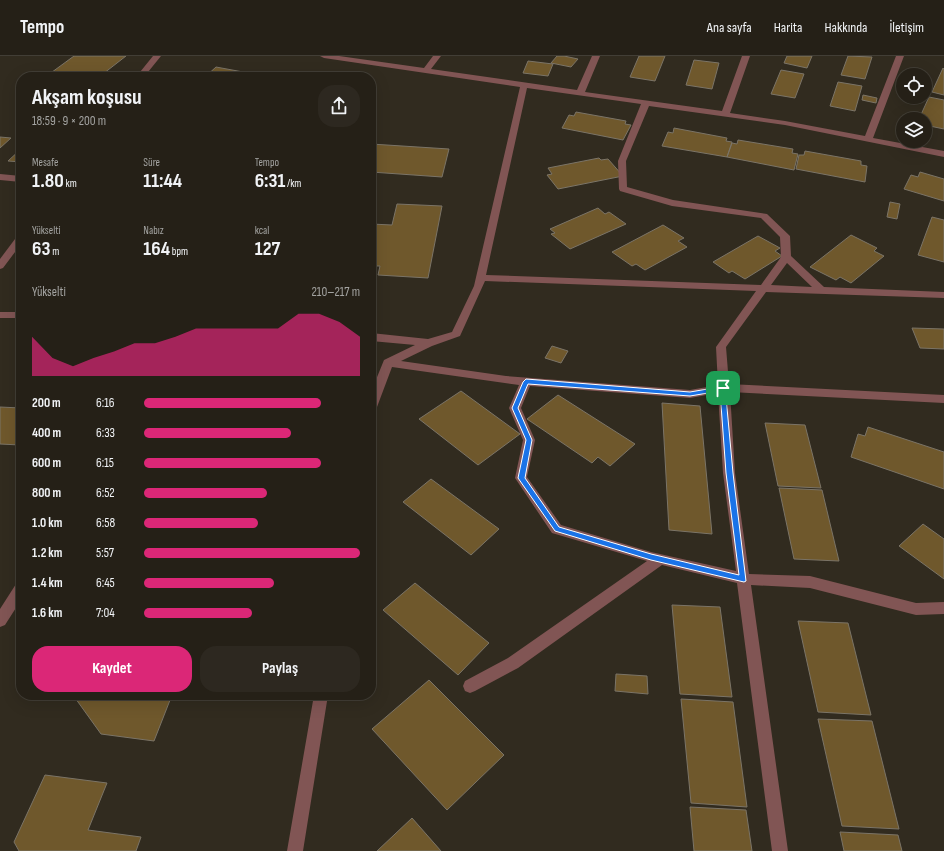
<!DOCTYPE html>
<html lang="tr">
<head>
<meta charset="utf-8">
<style>
	body { margin:0; font-family:"Sofia Sans Condensed",sans-serif; background:#2d2820; color:#f1f3f6; height:100vh; display:flex; flex-direction:column; font-size:15px; white-space:nowrap }
	* { box-sizing:border-box; margin:0 }
	p { font-size:13px; color:#a3a3a1 }
	.icon { flex:none; width:22px; height:22px; fill:none; stroke:currentColor; stroke-width:2; stroke-linecap:round; stroke-linejoin:round }
	.map { position:relative; flex:1; overflow:hidden }
	.drawer { position:absolute; left:16px; top:16px; width:360px; height:628px; display:flex; flex-direction:column; background:#252017; border-radius:16px; box-shadow:0 4px 16px #0002,0 0 0 1px #423e36 }
	.drawer>* { flex:none }
	.controls { position:absolute; left:896px; top:12px; display:grid; gap:8px }
	.controls a { display:grid; place-items:center; width:36px; height:36px; border-radius:50%; background:#252017; box-shadow:0 4px 16px #0002,0 0 0 1px #423e36; font-size:20px }
	.pin { position:absolute; display:grid; place-items:center; width:34px; height:34px; color:#fff; margin:-17px; border-radius:8px; box-shadow:0 2px 6px #0006 }
	.round { display:grid; place-items:center; flex:none; width:42px; height:42px; border-radius:16px; background:#2d2820 }
	.head { display:flex; align-items:center; justify-content:space-between; height:68px; padding:0 16px }
	h1 { font-size:22px; font-weight:700; line-height:30px }
	.stats { display:grid; grid-template-columns:repeat(3,1fr); gap:6px; height:68px; padding:4px 16px }
	.stats div { display:grid; align-content:center }
	.stats b { font-size:20px; font-weight:700 }
	.stats small { font-size:11px; font-weight:400 }
	.stats p { font-size:11px }
	.chart { height:112px; padding:8px 16px }
	.chart p { display:flex; justify-content:space-between }
	.chart svg { width:100%; height:72px; margin-top:4px; fill:#db2777; opacity:.7 }
	.cta { display:flex; gap:8px; margin-top:auto; padding:8px 16px }
	.cta a { flex:1; height:46px; border-radius:16px; background:#db2777; color:#fff; font-size:16px; font-weight:700; line-height:46px; text-align:center }
	.cta a+a { background:#2d2820; color:#f1f3f6 }
	ul { padding:0 16px; list-style:none; font-size:13px }
	li { display:grid; grid-template-columns:64px 48px 1fr; align-items:center; height:30px }
	li i { height:10px; border-radius:5px; background:#db2777 }
	header { display:flex; align-items:center; gap:24px; box-sizing:border-box; height:56px; padding:0 20px; background:#252017; border-bottom:1px solid #423e36 }
	header strong { font-size:19px }
	nav { display:flex; gap:22px; margin-inline-start:auto; font-size:14px }
	.map>svg:first-child { display:block }
	.building { fill:#6f582c; stroke:#7b7467 }
	.lines { fill:none; stroke-linecap:round; stroke-linejoin:round }
	.minor { fill:#815554; fill-rule:evenodd }
	.route { fill:#1a73e8; stroke:#fff; fill-rule:evenodd }
</style>
</head>
<body>
<header>
<strong>Tempo</strong>
<nav><a>Ana sayfa</a><a>Harita</a><a>Hakkında</a><a>İletişim</a></nav>
</header>
<div class="map">
<svg width="944" height="795" viewBox="0 0 944 795">
	<rect width="100%" height="100%" fill="#312b1f"/>
	<path class="building" d="M74 0H126L99 21H61L48 19Z
		M557 0H564L578 3 571 11 551 7Z
		M639 0H665L655 25 630 21Z
		M787 0H812L807 12 784 7Z
		M848 0 872 1 865 23 841 19Z
		M694 4 719 7 712 33 686 29Z
		M528 5 553 8 548 20 523 17Z
		M216 11 270 21H205Z
		M943 12 944 13V39L932 36Z
		M781 14 804 18 795 42 771 38Z
		M838 26 862 30 855 55 830 50Z
		M863 39 877 42 876 47 862 44Z
		M929 41 944 44V73L925 69V63H919Z
		M576 56 626 65 625 68 631 69 623 84 562 72 569 59 574 60Z
		M674 72 727 82 726 85 732 86 727 101 662 90 668 76 673 77Z
		M0 81 11 82 0 92Z
		M738 84 793 93 792 97 798 98 794 114 727 101 732 87 737 88Z
		M371 88 449 93 442 121 371 116Z
		M21 93V106L8 105Z
		M805 95 861 105V109L867 110 865 126 796 113 799 99H804Z
		M599 102 601 104 608 103 623 120 558 133 547 119 552 118 548 112Z
		M920 116 944 123V145L904 133 911 119 918 121Z
		M890 146 900 148 897 163 887 161Z
		M397 148 442 150 428 222 378 219 380 210H371V168L392 169Z
		M598 152 605 158 609 156 626 168 570 193 551 178 555 177 550 173Z
		M932 161 944 164V206L918 199Z
		M663 169 684 182 678 185 687 191 645 214 636 208 632 210 612 196Z
		M851 179 877 192 874 195 884 200 851 227 840 221 836 224 810 211Z
		M758 180 780 192 775 195 782 200 745 223 732 215 729 217 713 206Z
		M912 272 944 273V293L920 292Z
		M552 290 568 295 561 307 545 302Z
		M461 335 520 378 478 409 419 363Z
		M558 339 635 388 610 410 598 401 592 407 527 363Z
		M662 347 700 350 712 478 669 474Z
		M0 351 21 352 20 389 0 388Z
		M765 367 805 369 821 432 778 430Z
		M868 371 944 396V433L851 401 858 378 865 380Z
		M431 423 499 473 471 499 403 446Z
		M779 432 822 434 839 505 794 503Z
		M923 468 944 483V523L899 490Z
		M415 527 489 587 458 619 383 554Z
		M672 549 720 551 732 641 680 638Z
		M798 565 848 567 871 659 818 656Z
		M616 618 647 620 648 638 615 635Z
		M429 624 504 699 447 754 372 673Z
		M73 639H172L154 685 101 678Z
		M681 643 733 646 747 751 691 747Z
		M818 663 872 665 899 773 842 770Z
		M45 719 107 727 88 774 141 781 136 795H19L14 786Z
		M690 751 746 754 752 795H694Z
		M412 762 441 795H377Z
		M840 776 898 779 902 795H844Z"/>
	<g class="lines">
		<path class="minor" d="M153 0H161L144 21H136Z
			M320 0H339L424 12 433 0H441L431 13 577 34 592 0H600L585 36 722 55 742 0H750L730 57 785 65 865 80 896 0H904L873 82 944 95V101L785 69 649 50 626 105 627 131 673 144 767 158 790 180 791 200 824 231 944 236V242L766 236 726 291 729 328 944 339V347L730 336 735 417 749 518 810 520 916 547 944 546V558L916 559 810 532 751 529 788 795H772L737 527 662 509 518 612 475 635 470 637 465 635 463 630 465 625 508 602 647 505 552 477 515 422 523 384 509 352 519 329 392 311 377 351 371 355V336L384 304 415 289 371 285V277L428 283 452 276 474 230 520 31 324 2ZM527 32 641 48 618 105 619 133 620 135 672 150 761 162 780 181 781 201 761 229 486 219ZM787 207 812 231 771 229ZM485 225 756 235 716 291 718 329 690 334 506 320 401 305 432 290 460 280ZM530 330 690 342 718 337 723 417 736 515 651 496 561 469 527 421 535 384 521 352Z
			M0 118 21 120V126L0 124Z
			M21 178V188L3 212 0 213V203L18 179Z
			M0 256H21V262H0Z
			M21 526V544L5 569 0 571V553L16 528Z
			M314 639H328L303 795H287Z"/>
	</g>
	<path class="route" d="M526 323 690 336 725 330 733 417 746 525 744 526 651 504 555 475 518 422 526 384 512 352 523 326ZM528 328 690 340 720 335 726 417 739 519 651 498 559 471 525 422 532 384 518 352Z"/>
</svg>
<div class="controls">
<a><svg class="icon" aria-label="locate" viewBox="0 0 24 24"><circle cx="12" cy="12" r="6"/><path d="M12 2v4M12 18v4M2 12h4M18 12h4"/></svg></a>
<a><svg class="icon" aria-label="layers" viewBox="0 0 24 24"><path d="M12 4l9 5-9 5-9-5zM3 14l9 5 9-5"/></svg></a>
</div>
<div class="pin" style="left:723px;top:332px;background:#1e9e55"><svg class="icon" aria-label="arrive" viewBox="0 0 24 24"><path d="M6 21V4h12l-3 4 3 4H6"/></svg></div>
<section class="drawer">
<div class="head"><div><h1>Akşam koşusu</h1><p>18:59 · 9 × 200 m</p></div><a class="round"><svg class="icon" aria-label="share" viewBox="0 0 24 24"><path d="M12 15V3M7 8l5-5 5 5M5 13v7h14v-7"/></svg></a></div>
<div class="stats">
<div><p>Mesafe</p><b>1.80<small> km</small></b></div>
<div><p>Süre</p><b>11:44</b></div>
<div><p>Tempo</p><b>6:31<small> /km</small></b></div>
</div>
<div class="stats">
<div><p>Yükselti</p><b>63<small> m</small></b></div>
<div><p>Nabız</p><b>164<small> bpm</small></b></div>
<div><p>kcal</p><b>127</b></div>
</div>
<div class="chart"><p><span>Yükselti</span>210–217 m</p>
<svg viewBox="0 0 160 44" preserveAspectRatio="none"><path d="M0 44V20L10 33L20 38L30 33L40 29L50 24L60 24L70 20L80 15L90 15L100 15L110 15L120 15L130 6L140 6L150 11L160 20V44z"/></svg>
</div>
<ul>
<li><b>200 m</b>6:16<i style="width:82%"></i></li>
<li><b>400 m</b>6:33<i style="width:68%"></i></li>
<li><b>600 m</b>6:15<i style="width:82%"></i></li>
<li><b>800 m</b>6:52<i style="width:57%"></i></li>
<li><b>1.0 km</b>6:58<i style="width:53%"></i></li>
<li><b>1.2 km</b>5:57<i style="width:100%"></i></li>
<li><b>1.4 km</b>6:45<i style="width:60%"></i></li>
<li><b>1.6 km</b>7:04<i style="width:50%"></i></li>
</ul>
<div class="cta"><a>Kaydet</a><a>Paylaş</a></div>
</section>
</div>
</body>
</html>
